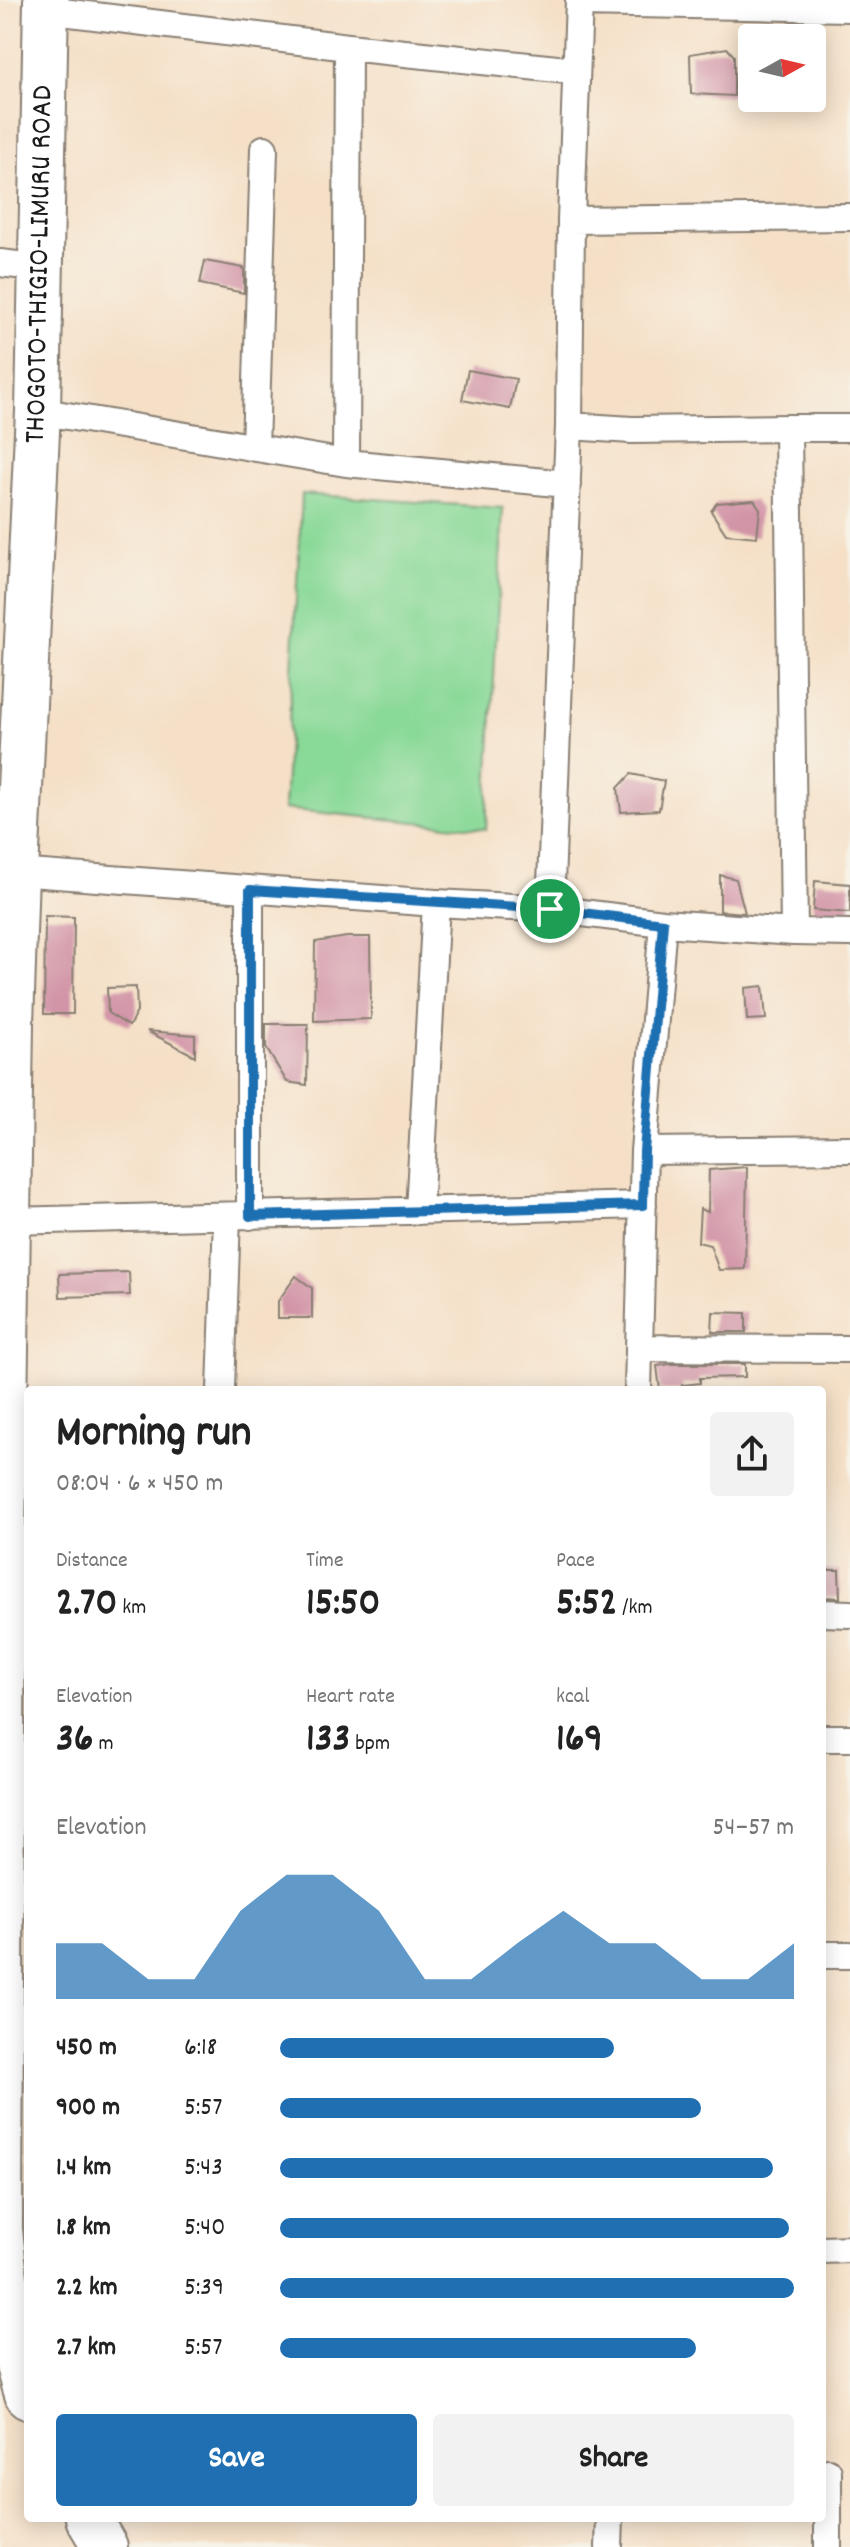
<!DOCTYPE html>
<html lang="en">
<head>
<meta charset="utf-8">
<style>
	body { margin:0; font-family:Dekko,sans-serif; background:#f2f2f2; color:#222; height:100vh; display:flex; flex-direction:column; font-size:30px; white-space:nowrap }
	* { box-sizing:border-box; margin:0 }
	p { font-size:26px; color:#767676 }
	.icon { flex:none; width:44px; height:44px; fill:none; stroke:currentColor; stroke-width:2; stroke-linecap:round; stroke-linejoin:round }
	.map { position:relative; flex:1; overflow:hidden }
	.drawer { position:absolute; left:24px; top:1386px; width:802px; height:1136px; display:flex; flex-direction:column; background:#fff; border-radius:8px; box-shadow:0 4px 20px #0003 }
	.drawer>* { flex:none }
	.needle { width:52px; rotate:82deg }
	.fabs { position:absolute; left:738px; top:24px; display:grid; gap:16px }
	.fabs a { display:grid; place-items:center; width:88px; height:88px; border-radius:8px; background:#fff; box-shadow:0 4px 20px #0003; font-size:40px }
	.pin { position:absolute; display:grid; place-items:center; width:68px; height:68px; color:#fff; margin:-34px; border:4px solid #fff; border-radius:50%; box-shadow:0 2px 8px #0007 }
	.round { display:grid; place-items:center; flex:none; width:84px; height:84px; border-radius:8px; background:#f2f2f2 }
	.headline { display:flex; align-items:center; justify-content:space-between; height:136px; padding:0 32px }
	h1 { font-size:44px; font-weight:700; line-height:60px }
	.stats { display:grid; grid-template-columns:repeat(3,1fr); gap:12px; height:136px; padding:8px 32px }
	.stats div { display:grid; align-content:center }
	.stats b { font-size:40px; font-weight:700 }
	.stats small { font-size:22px; font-weight:400 }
	.stats p { font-size:22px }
	.chart { height:224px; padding:16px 32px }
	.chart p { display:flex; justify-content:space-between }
	.chart svg { width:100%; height:144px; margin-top:8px; fill:#1f6fb2; opacity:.7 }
	.cta { display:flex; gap:16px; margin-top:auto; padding:16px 32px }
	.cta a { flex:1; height:92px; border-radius:8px; background:#1f6fb2; color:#fff; font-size:32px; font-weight:700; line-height:92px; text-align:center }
	.cta a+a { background:#f2f2f2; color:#222 }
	ul { padding:0 32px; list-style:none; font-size:26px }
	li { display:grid; grid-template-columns:128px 96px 1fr; align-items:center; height:60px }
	li i { height:20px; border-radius:10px; background:#1f6fb2 }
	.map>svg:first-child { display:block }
	.green { fill:#89d998; stroke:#527a5a; stroke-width:2 }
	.building { fill:#d294a7 }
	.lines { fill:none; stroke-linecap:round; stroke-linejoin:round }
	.street-casing { stroke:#887e72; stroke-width:30 }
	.highway-casing { stroke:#887e72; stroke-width:48 }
	.street { stroke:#fff; stroke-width:26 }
	.highway { stroke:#fff; stroke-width:44 }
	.route-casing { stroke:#fff; stroke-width:16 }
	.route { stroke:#1f6fb2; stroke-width:10 }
	.labels { text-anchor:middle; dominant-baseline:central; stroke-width:6; stroke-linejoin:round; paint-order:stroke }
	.street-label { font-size:30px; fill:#1c1c1c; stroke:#f7f3e8 }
</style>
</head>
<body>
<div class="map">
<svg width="850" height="2547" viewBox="0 0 850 2547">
	<rect width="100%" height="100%" fill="#f7f3e8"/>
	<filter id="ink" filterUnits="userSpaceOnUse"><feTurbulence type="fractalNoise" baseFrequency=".0125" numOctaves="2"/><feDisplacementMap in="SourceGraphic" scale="16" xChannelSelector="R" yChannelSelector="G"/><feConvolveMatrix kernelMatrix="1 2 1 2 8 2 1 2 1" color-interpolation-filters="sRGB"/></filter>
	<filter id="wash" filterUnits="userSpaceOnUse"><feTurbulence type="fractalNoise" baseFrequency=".006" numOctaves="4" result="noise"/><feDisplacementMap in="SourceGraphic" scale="32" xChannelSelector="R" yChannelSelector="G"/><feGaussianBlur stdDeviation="1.8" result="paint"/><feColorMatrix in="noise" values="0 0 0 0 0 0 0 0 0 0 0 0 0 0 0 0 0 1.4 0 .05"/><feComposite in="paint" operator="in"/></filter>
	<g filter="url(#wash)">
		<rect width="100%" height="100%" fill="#f5e0c7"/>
		<path class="green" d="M302 494 503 508 486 829 284 809Z"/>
		<g id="blocks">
			<path class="building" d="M727 48 734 56V96L691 94 690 54Z
				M205 261 244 268V293L200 284Z
				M468 370 516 379 510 409 462 400Z
				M754 500 760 509 757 537 726 534 711 511 717 503Z
				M631 774 664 781 659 810 621 812 618 788Z
				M720 875 736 879 745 913 720 911Z
				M815 881 850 884V913L813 910Z
				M45 916 74 917 73 1014H44Z
				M347 937H370L371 1019 314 1021 315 942Z
				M763 986 766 1019 747 1020 745 988Z
				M136 987 137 1012 129 1026 108 1013 107 988Z
				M266 1024H308L307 1085 287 1082 266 1048Z
				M147 1031 195 1035V1056Z
				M747 1167 745 1269 719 1270 710 1245 698 1242 700 1209 708 1212 709 1170Z
				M129 1272 130 1295 60 1297 59 1274Z
				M296 1276 312 1288V1318H278V1301Z
				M713 1312 746 1313V1332H712Z
				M670 1364H745V1377L700 1378V1383L682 1385 683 1390H660L657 1366Z
				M822 1570H839L840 1598 822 1597Z"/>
		</g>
	</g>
	<g filter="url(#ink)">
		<use href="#blocks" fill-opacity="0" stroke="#887e72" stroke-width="2"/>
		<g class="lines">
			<g class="street-casing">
				<path id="street" d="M579 3 850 8
					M46 10 348 47 576 71
					M571 220 850 217
					M0 263 42 268
					M38 411 346 463 567 484
					M569 426 632 430 788 428
					M255 448 264 149
					M346 463 348 47
					M16 872 436 903 550 909 663 923 794 932 850 933
					M250 890V1216
					M550 909 569 426 571 220 579 0
					M794 932 788 428H850
					M644 1151 850 1149
					M419 1211 436 903
					M9 1221 643 1205
					M639 1348 850 1349
					M221 1390 227 1216
					M638 1390 644 1151 663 923
					M822 1613 850 1614
					M822 1738H850
					M822 1955H850
					M822 2250 850 2249
					M828 2472V2547
					M609 2547 610 2518"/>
			</g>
			<g class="highway-casing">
				<g id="highway">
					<path id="s1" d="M28 2397C10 2343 6 2285 0 2229L3 1543 11 1025 16 872 38 411 46 0"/>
					<path d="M88 2518 105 2547"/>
				</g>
			</g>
			<use href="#street" class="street"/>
			<use href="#highway" class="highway"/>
		</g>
	</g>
	<g class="lines" filter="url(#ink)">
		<g class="route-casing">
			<path id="route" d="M250 890 550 909 663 923 644 1151 643 1205 250 1216Z"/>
		</g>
		<use href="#route" class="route"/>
	</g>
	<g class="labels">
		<g class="street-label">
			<text stroke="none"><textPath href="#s1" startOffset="2136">THOGOTO-THIGIO-LIMURU ROAD</textPath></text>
		</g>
	</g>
</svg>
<div class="fabs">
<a><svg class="needle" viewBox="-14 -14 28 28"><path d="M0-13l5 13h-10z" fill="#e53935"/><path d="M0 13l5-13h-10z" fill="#767676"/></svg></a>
</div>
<div class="pin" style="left:550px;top:909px;background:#1e9e55"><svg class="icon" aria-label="arrive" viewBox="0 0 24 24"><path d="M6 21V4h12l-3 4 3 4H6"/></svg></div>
<section class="drawer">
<div class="headline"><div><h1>Morning run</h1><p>08:04 · 6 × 450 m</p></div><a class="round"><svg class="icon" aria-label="share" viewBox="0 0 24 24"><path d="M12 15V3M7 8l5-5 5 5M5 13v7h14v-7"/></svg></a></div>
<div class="stats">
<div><p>Distance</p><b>2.70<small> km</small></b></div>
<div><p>Time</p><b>15:50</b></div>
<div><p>Pace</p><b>5:52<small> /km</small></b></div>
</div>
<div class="stats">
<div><p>Elevation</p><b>36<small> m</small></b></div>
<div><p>Heart rate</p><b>133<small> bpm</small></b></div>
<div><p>kcal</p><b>169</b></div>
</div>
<div class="chart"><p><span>Elevation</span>54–57 m</p>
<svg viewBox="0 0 160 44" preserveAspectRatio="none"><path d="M0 44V27L10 27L20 38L30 38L40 17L50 6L60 6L70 17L80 38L90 38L100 27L110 17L120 27L130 27L140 38L150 38L160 27V44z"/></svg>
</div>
<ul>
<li><b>450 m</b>6:18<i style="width:65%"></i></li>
<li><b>900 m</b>5:57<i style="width:82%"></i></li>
<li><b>1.4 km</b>5:43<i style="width:96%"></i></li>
<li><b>1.8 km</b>5:40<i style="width:99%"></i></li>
<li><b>2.2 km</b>5:39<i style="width:100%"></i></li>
<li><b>2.7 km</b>5:57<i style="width:81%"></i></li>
</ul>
<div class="cta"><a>Save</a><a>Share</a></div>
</section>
</div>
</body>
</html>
